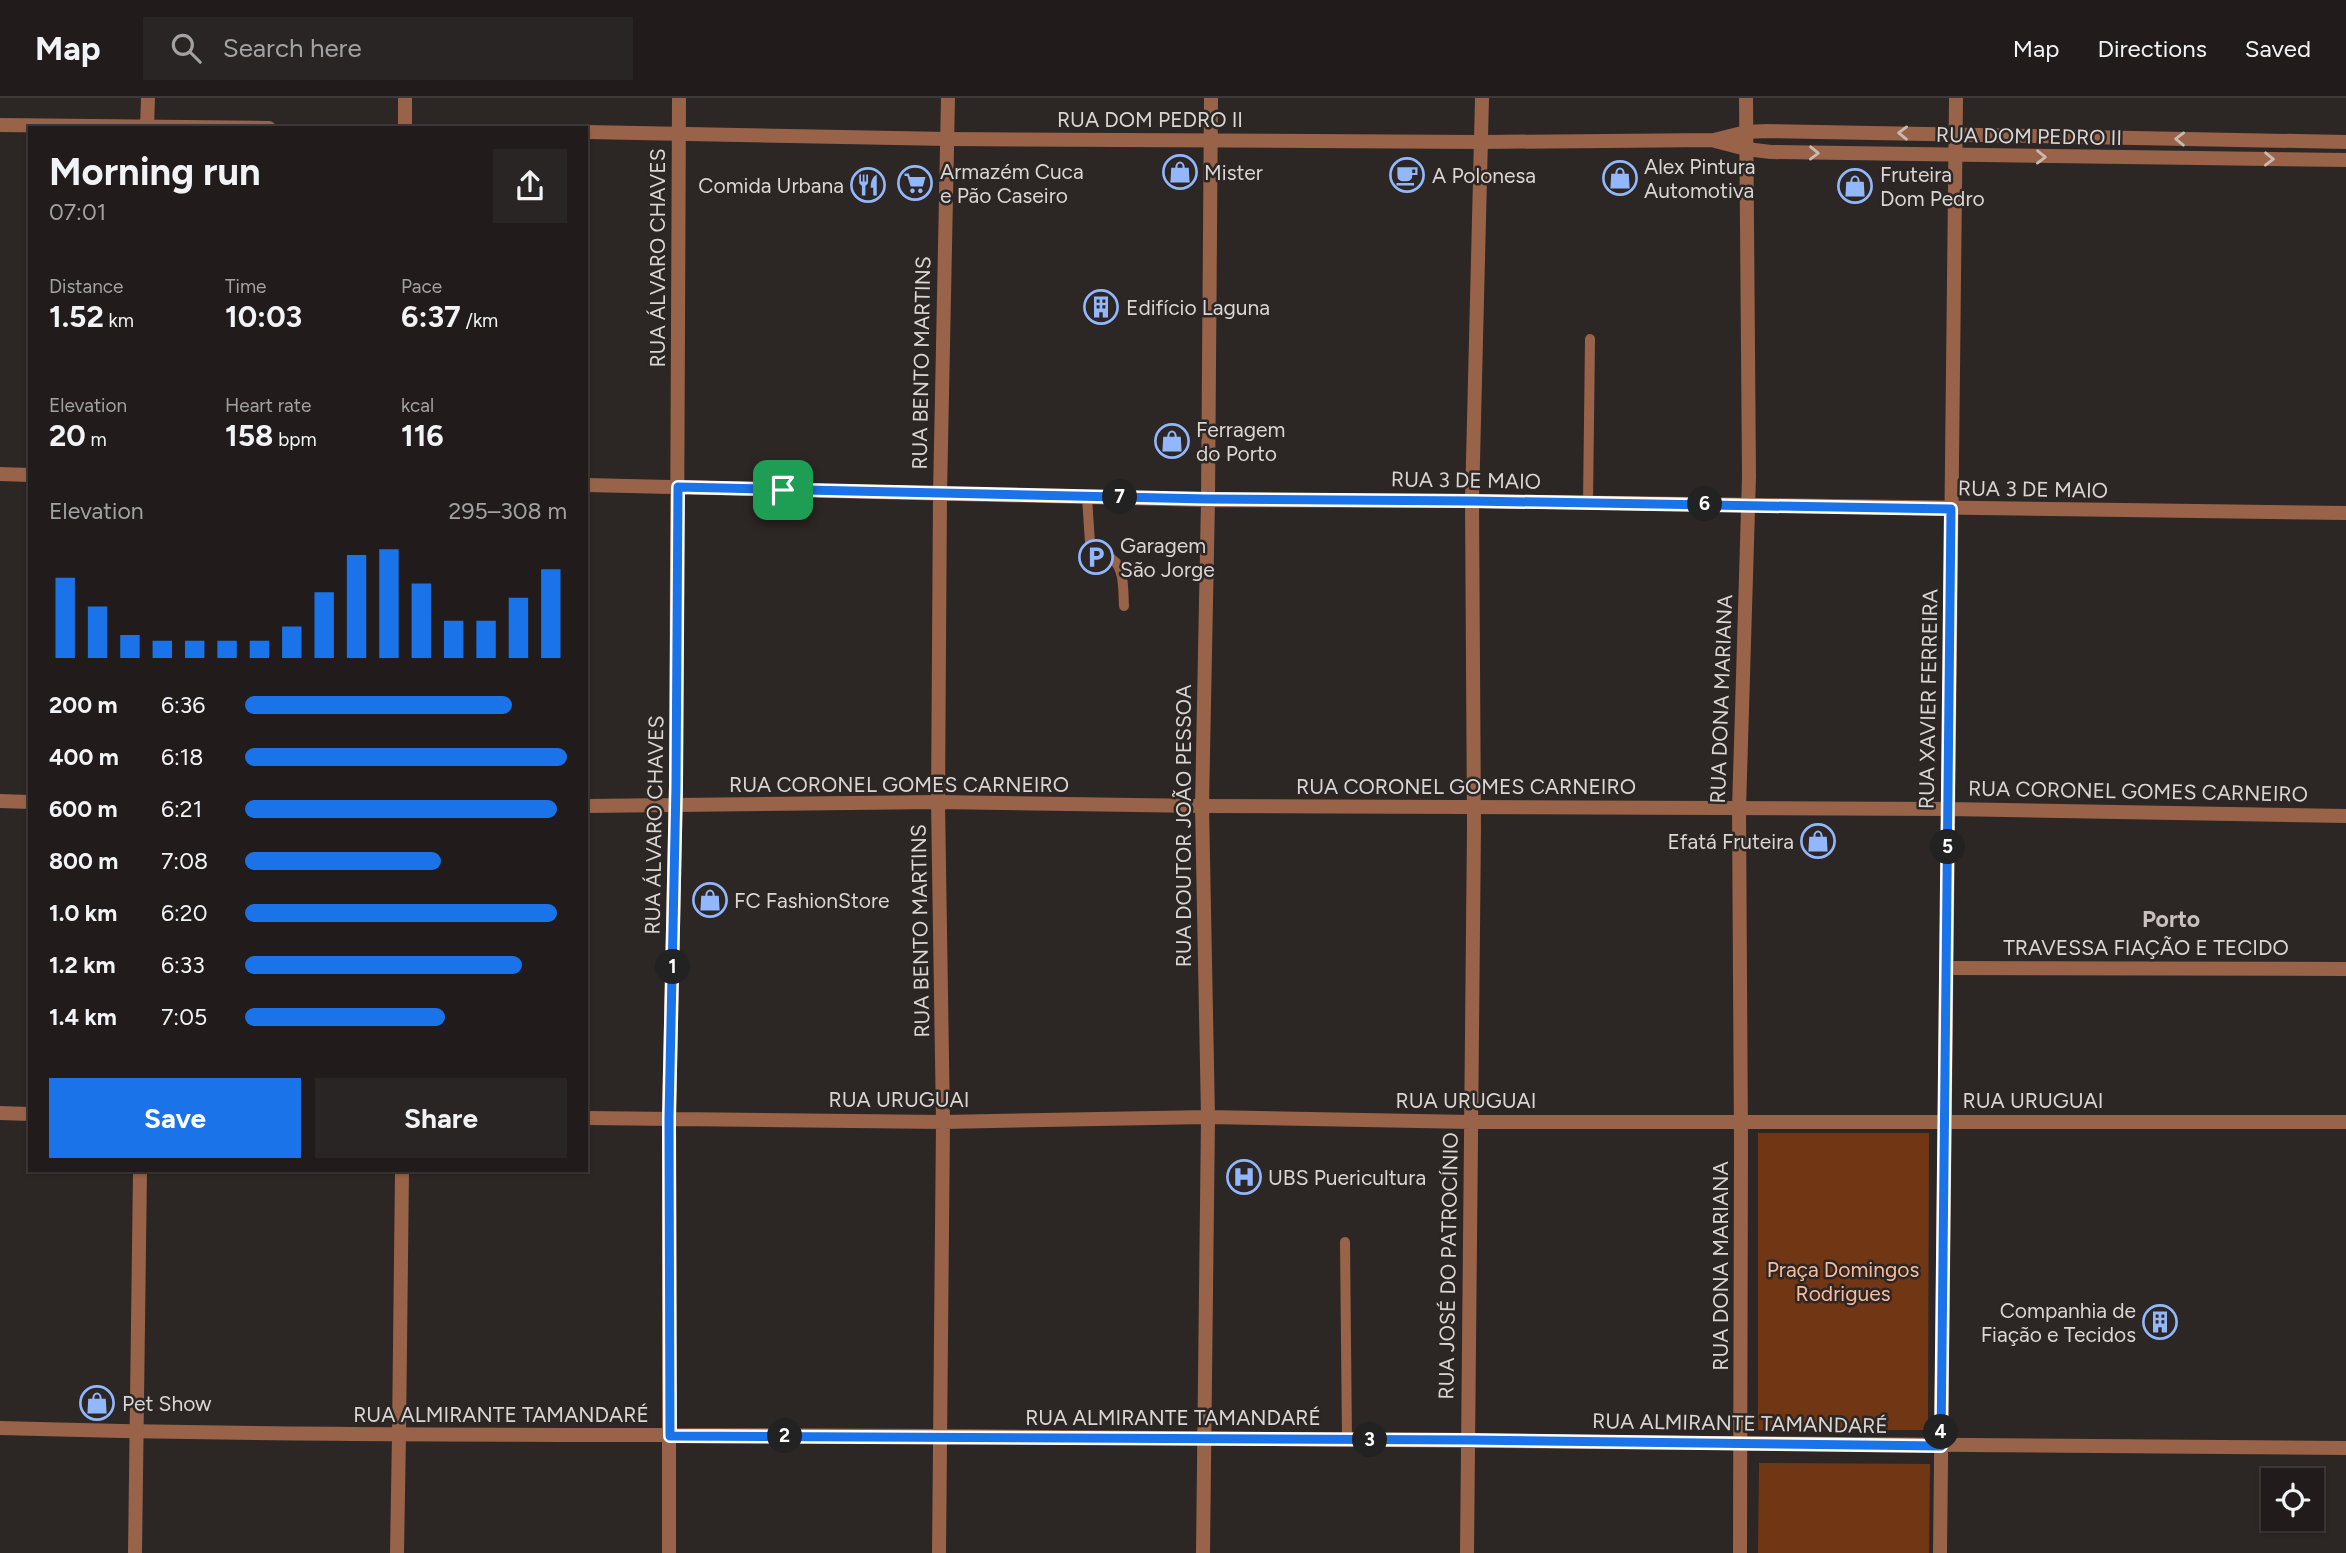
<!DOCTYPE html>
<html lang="en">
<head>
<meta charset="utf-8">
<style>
	body { margin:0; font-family:Figtree,sans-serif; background:#292524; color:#f1f3f6; height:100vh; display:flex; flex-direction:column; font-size:26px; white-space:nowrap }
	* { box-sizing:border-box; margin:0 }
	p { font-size:23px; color:#a2a1a3 }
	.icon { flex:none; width:38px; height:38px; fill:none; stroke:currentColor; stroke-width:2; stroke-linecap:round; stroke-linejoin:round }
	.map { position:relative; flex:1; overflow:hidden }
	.drawer { position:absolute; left:28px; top:28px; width:560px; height:1046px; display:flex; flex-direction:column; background:#211c1b; border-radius:0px; box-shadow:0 2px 5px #0004,0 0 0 2px #3e3a3a }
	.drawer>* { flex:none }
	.buttons { position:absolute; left:2261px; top:1370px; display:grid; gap:14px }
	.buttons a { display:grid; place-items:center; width:63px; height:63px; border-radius:0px; background:#211c1b; box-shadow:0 2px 5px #0004,0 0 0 2px #3e3a3a; font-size:35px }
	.pin { position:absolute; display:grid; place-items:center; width:60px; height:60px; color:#fff; margin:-30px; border-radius:14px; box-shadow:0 4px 10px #0006 }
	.km { position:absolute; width:35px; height:35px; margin:-18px; border-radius:50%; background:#222; color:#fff; font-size:19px; line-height:35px; text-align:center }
	.round { display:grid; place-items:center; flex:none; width:74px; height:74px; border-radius:0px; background:#292524 }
	.overview { display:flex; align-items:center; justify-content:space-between; height:119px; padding:0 21px }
	h1 { font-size:38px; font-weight:700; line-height:52px }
	.figures { display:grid; grid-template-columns:repeat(3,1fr); gap:10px; height:119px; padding:7px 21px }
	.figures div { display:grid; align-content:center }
	.figures b { font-size:30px; font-weight:700 }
	.figures small { font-size:19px; font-weight:400 }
	.figures p { font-size:19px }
	.chart { height:196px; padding:14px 21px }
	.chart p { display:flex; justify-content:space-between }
	.chart svg { width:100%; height:126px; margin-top:7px; stroke:#1a73e8; stroke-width:6 }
	.action { display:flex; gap:14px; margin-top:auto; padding:14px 21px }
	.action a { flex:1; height:80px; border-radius:0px; background:#1a73e8; color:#fff; font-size:28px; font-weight:700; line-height:80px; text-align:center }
	.action a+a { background:#292524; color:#f1f3f6 }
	ul { padding:0 21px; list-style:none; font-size:23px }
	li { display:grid; grid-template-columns:112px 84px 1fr; align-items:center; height:52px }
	li i { height:18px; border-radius:9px; background:#1a73e8 }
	header { display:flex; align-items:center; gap:42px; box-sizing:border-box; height:98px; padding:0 35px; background:#211c1b; border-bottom:2px solid #3e3a3a }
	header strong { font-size:33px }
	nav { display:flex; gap:38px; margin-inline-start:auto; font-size:24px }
	.search { width:490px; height:63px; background:#292524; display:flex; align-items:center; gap:18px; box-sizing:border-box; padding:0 24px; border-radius:0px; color:#a2a1a3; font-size:26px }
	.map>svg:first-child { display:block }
	.green { fill:#713715 }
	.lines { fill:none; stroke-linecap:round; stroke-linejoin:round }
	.service { stroke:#986348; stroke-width:10 }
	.pedestrian { stroke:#986348; stroke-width:14 }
	.minor { stroke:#986348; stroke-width:14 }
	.tertiary { stroke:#986348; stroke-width:14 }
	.oneway { stroke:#c9b9b1 }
	.route-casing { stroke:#fff; stroke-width:14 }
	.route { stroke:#1a73e8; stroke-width:9 }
	.labels { text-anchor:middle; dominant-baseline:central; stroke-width:5; stroke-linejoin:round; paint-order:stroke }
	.street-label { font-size:21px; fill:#d9d6d4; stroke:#2c2624 }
	.poi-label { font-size:21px; fill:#d9d6d4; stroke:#2c2624; text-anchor:start }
	.park-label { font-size:21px; fill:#fbbb9a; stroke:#2c2624 }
	.neighbourhood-label { font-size:23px; font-weight:bold; fill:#c8c0bd; stroke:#2c2624 }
</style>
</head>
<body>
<header>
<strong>Map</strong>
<div class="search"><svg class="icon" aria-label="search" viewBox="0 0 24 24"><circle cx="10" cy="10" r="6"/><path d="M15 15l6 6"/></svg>Search here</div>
<nav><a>Map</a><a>Directions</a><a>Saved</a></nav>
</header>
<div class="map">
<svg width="2346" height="1455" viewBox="0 0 2346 1455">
	<rect width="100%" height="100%" fill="#2c2624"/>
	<path class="green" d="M1758 1035H1929L1928 1332H1758Z
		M1759 1365 1930 1366 1929 1455H1758Z"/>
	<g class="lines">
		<path class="service" d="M1087 399 1090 445C1096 454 1104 455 1112 461 1125 470 1123 494 1124 508
			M1588 404 1590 241
			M1345 1144 1347 1342"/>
		<path class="pedestrian" d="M397 1455 399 1336"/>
		<path class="minor" d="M405 30V0
			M0 376 30 377
			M586 387 1208 402 1472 403 2346 415
			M1946 870 2346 871
			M0 1015 30 1016
			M586 1020 943 1024 1208 1019 1471 1024H2346
			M0 1330C314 1339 629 1336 943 1338 1411 1342 1878 1347 2346 1350
			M399 1336 402 1073
			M669 1455V1020L676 688 679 0
			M939 1455 943 1024 938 704 940 396 948 0
			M1203 1455 1208 1019 1202 708 1208 402 1211 0
			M1467 1455 1474 728 1472 403 1482 0
			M1740 1455 1741 1046 1739 711 1749 378 1746 0"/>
		<path class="tertiary" d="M0 27 269 30
			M147 30 148 0
			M586 34 948 41 1481 44 1714 42 1746 34 1766 33 2346 44
			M1715 43 1746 51 1771 54 2346 62
			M0 703 30 704
			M586 708 938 704 1202 708 1948 711 2346 718
			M135 1455 140 1073
			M1940 1455 1956 0"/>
	</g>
	<defs><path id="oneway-chevron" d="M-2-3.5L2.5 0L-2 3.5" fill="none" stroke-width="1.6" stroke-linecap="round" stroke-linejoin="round" transform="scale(1.75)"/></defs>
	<g class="oneway">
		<use href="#oneway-chevron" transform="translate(1903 35) rotate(-179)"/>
		<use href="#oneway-chevron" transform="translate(2180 41) rotate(-179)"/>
		<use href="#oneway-chevron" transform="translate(1814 55) rotate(1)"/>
		<use href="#oneway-chevron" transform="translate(2041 59) rotate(1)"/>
		<use href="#oneway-chevron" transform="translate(2269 61) rotate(1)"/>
	</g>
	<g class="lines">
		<g class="route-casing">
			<path id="route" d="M678 389 1208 401 1472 403 1951 411 1941 1348 1468 1342 670 1338 669 1020 676 688Z"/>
		</g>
		<use href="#route" class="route"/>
	</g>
	<defs>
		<g id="shop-ring" transform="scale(1.75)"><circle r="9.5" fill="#2c2624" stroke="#92b7fd" stroke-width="1.5"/><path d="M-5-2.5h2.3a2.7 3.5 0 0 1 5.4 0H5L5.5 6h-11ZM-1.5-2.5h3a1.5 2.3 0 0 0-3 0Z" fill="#92b7fd"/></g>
		<g id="cafe-ring" transform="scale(1.75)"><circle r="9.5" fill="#2c2624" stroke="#92b7fd" stroke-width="1.5"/><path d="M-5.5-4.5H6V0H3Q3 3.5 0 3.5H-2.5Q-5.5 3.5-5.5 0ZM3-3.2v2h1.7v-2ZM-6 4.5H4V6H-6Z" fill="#92b7fd"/></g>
		<g id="supermarket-ring" transform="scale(1.75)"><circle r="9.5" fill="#2c2624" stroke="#92b7fd" stroke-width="1.5"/><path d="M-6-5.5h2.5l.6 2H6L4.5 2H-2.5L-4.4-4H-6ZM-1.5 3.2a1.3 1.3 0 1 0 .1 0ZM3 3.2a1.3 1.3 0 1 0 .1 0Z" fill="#92b7fd"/></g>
		<g id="restaurant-ring" transform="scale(1.75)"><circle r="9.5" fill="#2c2624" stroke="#92b7fd" stroke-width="1.5"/><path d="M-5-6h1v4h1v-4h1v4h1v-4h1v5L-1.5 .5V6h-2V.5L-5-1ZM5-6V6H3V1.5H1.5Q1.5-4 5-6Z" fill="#92b7fd"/></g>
		<g id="building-ring" transform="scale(1.75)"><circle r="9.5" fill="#2c2624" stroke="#92b7fd" stroke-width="1.5"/><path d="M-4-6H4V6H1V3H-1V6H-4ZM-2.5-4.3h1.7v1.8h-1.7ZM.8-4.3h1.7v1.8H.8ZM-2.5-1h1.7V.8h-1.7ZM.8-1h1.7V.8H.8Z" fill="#92b7fd"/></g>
		<g id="parking-ring" transform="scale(1.75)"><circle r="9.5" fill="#2c2624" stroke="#92b7fd" stroke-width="1.5"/><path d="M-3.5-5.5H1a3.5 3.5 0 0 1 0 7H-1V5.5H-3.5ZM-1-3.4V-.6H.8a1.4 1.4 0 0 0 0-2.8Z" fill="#92b7fd"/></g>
		<g id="hospital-ring" transform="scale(1.75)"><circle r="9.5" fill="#2c2624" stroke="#92b7fd" stroke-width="1.5"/><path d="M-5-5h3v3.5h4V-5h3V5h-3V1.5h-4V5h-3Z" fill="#92b7fd"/></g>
	</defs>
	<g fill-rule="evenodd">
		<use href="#shop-ring" x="1180" y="74"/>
		<use href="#cafe-ring" x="1407" y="77"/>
		<use href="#shop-ring" x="1620" y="80"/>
		<use href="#supermarket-ring" x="915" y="85"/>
		<use href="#restaurant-ring" x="868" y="87"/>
		<use href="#shop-ring" x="1855" y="88"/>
		<use href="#building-ring" x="1101" y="209"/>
		<use href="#shop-ring" x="1172" y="343"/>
		<use href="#parking-ring" x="1096" y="459"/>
		<use href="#shop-ring" x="1818" y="743"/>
		<use href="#shop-ring" x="710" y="802"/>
		<use href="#hospital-ring" x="1244" y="1079"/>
		<use href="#building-ring" x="2160" y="1224"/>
		<use href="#shop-ring" x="97" y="1305"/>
	</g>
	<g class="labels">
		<g class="street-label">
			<text x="1150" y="21">RUA DOM PEDRO II</text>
			<text transform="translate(2029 38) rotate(1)">RUA DOM PEDRO II</text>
			<text transform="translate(657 160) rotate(-90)">RUA ÁLVARO CHAVES</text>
			<text transform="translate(921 265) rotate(-89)">RUA BENTO MARTINS</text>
			<text transform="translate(1466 382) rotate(1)">RUA 3 DE MAIO</text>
			<text transform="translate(2033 391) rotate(1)">RUA 3 DE MAIO</text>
			<text transform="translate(1721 601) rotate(-88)">RUA DONA MARIANA</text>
			<text transform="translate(1928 601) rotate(-89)">RUA XAVIER FERREIRA</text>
			<text x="899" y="686">RUA CORONEL GOMES CARNEIRO</text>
			<text x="1466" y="688">RUA CORONEL GOMES CARNEIRO</text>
			<text transform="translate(2138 693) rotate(1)">RUA CORONEL GOMES CARNEIRO</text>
			<text transform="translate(654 727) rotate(-89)">RUA ÁLVARO CHAVES</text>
			<text transform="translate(1183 728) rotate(-90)">RUA DOUTOR JOÃO PESSOA</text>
			<text transform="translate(920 833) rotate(-91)">RUA BENTO MARTINS</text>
			<text x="2146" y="849">TRAVESSA FIAÇÃO E TECIDO</text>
			<text x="899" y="1001">RUA URUGUAI</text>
			<text x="1466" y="1002">RUA URUGUAI</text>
			<text x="2033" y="1002">RUA URUGUAI</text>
			<text transform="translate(1448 1168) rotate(-89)">RUA JOSÉ DO PATROCÍNIO</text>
			<text transform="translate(1720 1168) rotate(-90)">RUA DONA MARIANA</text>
			<text x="501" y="1316">RUA ALMIRANTE TAMANDARÉ</text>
			<text x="1173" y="1319">RUA ALMIRANTE TAMANDARÉ</text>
			<text transform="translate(1740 1325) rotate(1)">RUA ALMIRANTE TAMANDARÉ</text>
		</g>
		<g class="poi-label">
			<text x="1644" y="68">Alex Pintura<tspan x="1644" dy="24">Automotiva</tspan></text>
			<text x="940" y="73">Armazém Cuca<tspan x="940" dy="24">e Pão Caseiro</tspan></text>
			<text x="1204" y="74">Mister</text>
			<text x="1880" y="76">Fruteira<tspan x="1880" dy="24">Dom Pedro</tspan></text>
			<text x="1432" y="77">A Polonesa</text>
			<text x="844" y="87" text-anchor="end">Comida Urbana</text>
			<text x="1126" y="209">Edifício Laguna</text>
			<text x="1196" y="331">Ferragem<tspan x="1196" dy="24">do Porto</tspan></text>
			<text x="1120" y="447">Garagem<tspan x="1120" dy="24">São Jorge</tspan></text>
			<text x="1794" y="743" text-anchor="end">Efatá Fruteira</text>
			<text x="734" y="802">FC FashionStore</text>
			<text x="1268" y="1079">UBS Puericultura</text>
			<text x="2136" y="1212" text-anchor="end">Companhia de<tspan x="2136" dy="24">Fiação e Tecidos</tspan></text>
			<text x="122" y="1305">Pet Show</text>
		</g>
		<g class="park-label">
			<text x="1843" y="1171">Praça Domingos<tspan x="1843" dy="24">Rodrigues</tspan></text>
		</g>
		<g class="neighbourhood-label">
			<text x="2171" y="821">Porto</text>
		</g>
	</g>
</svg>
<div class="buttons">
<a><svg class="icon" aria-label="locate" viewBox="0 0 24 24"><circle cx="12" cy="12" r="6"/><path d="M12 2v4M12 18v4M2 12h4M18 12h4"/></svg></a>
</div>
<div class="pin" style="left:783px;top:392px;background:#1e9e55"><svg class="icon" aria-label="arrive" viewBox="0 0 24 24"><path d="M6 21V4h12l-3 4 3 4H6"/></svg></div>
<b class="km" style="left:673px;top:869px">1</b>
<b class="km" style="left:785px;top:1338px">2</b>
<b class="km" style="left:1370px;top:1342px">3</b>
<b class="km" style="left:1941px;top:1334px">4</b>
<b class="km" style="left:1948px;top:749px">5</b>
<b class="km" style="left:1705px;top:406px">6</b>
<b class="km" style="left:1120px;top:399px">7</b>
<section class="drawer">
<div class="overview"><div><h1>Morning run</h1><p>07:01</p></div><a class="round"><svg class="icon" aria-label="share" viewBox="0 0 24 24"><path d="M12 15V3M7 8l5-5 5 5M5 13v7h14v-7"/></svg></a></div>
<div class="figures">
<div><p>Distance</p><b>1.52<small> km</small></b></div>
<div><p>Time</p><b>10:03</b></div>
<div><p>Pace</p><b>6:37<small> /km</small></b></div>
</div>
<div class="figures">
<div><p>Elevation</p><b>20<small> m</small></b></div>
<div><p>Heart rate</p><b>158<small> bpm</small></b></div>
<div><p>kcal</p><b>116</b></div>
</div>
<div class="chart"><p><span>Elevation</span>295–308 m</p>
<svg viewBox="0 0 160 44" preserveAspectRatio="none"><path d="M5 44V16M15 44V26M25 44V36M35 44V38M45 44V38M55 44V38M65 44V38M75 44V33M85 44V21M95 44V8M105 44V6M115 44V18M125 44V31M135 44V31M145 44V23M155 44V13"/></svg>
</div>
<ul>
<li><b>200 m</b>6:36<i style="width:83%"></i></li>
<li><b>400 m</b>6:18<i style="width:100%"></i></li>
<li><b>600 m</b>6:21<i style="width:97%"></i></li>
<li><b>800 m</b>7:08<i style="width:61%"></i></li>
<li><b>1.0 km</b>6:20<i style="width:97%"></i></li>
<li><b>1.2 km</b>6:33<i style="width:86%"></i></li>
<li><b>1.4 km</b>7:05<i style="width:62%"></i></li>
</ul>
<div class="action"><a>Save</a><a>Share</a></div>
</section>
</div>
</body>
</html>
